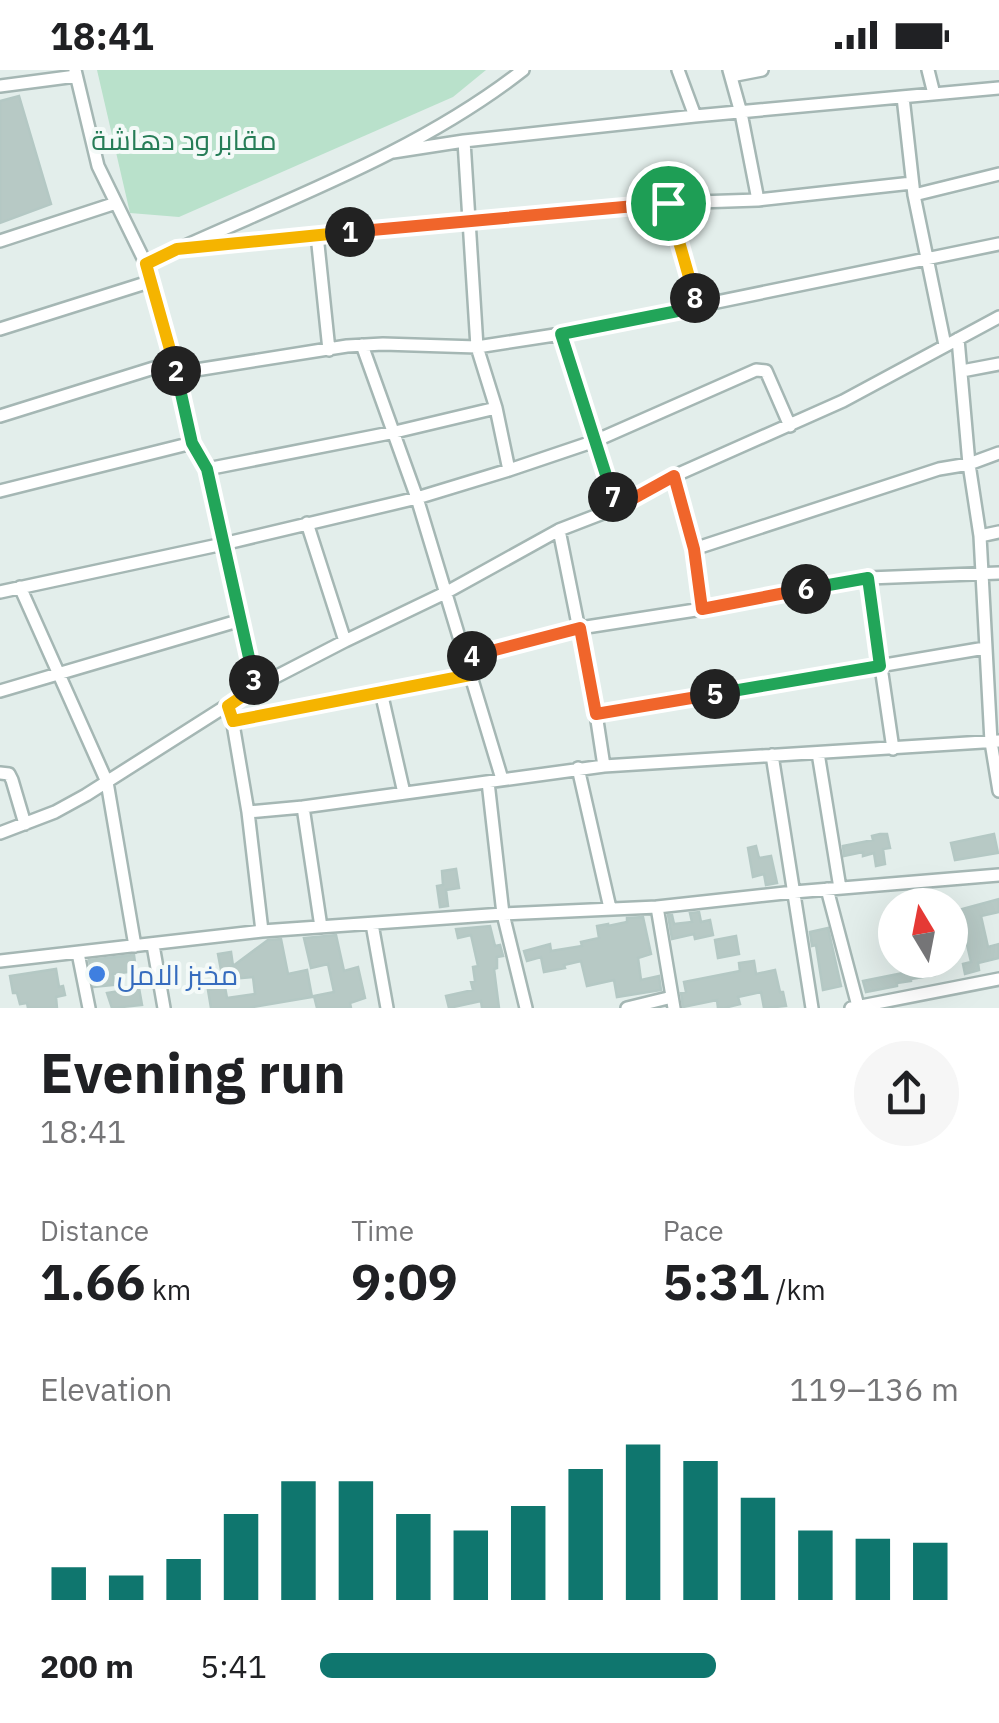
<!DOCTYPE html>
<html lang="en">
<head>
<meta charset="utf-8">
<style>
	body { margin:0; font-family:"IBM Plex Sans",Cairo,sans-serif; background:#f6f6f6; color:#202124; height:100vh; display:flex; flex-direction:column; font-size:38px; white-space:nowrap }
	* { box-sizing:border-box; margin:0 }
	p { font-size:32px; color:#757577 }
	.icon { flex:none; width:55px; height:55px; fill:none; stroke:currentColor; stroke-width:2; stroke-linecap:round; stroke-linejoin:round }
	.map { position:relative; height:938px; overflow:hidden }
	.sheet { display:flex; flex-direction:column; background:#fff; flex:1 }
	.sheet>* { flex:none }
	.needle { width:65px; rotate:350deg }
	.buttons { position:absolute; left:878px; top:818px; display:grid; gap:20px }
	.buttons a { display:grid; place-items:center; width:90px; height:90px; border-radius:50%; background:#fff; box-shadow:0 10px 40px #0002; font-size:50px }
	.pin { position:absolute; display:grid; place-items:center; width:85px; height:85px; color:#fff; margin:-42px; border:5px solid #fff; border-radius:50%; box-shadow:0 2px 10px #0007 }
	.km { position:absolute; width:50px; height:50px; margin:-25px; border-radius:50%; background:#222; color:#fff; font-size:28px; line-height:50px; text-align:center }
	.round { display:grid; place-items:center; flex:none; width:105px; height:105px; border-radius:52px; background:#f6f6f6 }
	.head { display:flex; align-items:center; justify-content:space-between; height:170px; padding:0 40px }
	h1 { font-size:55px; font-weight:700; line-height:75px }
	.stats { display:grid; grid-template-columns:repeat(3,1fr); gap:15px; height:170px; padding:10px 40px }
	.stats div { display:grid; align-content:center }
	.stats b { font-size:50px; font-weight:700 }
	.stats small { font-size:28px; font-weight:400 }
	.stats p { font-size:28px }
	.chart { height:280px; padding:20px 40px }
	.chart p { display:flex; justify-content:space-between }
	.chart svg { width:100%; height:180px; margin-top:10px; stroke:#0f766e; stroke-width:6 }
	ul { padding:0 40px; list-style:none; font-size:32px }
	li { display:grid; grid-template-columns:160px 120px 1fr; align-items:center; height:75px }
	li i { height:25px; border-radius:12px; background:#0f766e }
	.status { display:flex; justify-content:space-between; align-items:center; height:70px; padding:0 50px; background:#fff; direction:ltr }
	.status svg { height:28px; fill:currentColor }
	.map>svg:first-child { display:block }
	.green { fill:#b9e1cb }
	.building { fill:#b7c9c5; stroke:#b4c8c4; stroke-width:2.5 }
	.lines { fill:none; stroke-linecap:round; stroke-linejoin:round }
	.minor-casing { stroke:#a5b7b4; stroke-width:16 }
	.minor { stroke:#fff; stroke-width:11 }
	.split-1-casing { stroke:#fff; stroke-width:20 }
	.split-2-casing { stroke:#fff; stroke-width:20 }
	.split-3-casing { stroke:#fff; stroke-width:20 }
	.split-4-casing { stroke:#fff; stroke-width:20 }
	.split-5-casing { stroke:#fff; stroke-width:20 }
	.split-6-casing { stroke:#fff; stroke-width:20 }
	.split-7-casing { stroke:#fff; stroke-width:20 }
	.split-8-casing { stroke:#fff; stroke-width:20 }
	.split-9-casing { stroke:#fff; stroke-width:20 }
	.split-1 { stroke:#f0652b; stroke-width:12 }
	.split-2 { stroke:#f5b400; stroke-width:12 }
	.split-3 { stroke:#22a559; stroke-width:12 }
	.split-4 { stroke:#f5b400; stroke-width:12 }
	.split-5 { stroke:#f0652b; stroke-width:12 }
	.split-6 { stroke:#22a559; stroke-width:12 }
	.split-7 { stroke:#f0652b; stroke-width:12 }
	.split-8 { stroke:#22a559; stroke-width:12 }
	.split-9 { stroke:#f5b400; stroke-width:12 }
	.shop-dot { fill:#3f7fe0; stroke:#f4faf8; stroke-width:4 }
	.labels { text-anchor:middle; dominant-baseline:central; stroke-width:8; stroke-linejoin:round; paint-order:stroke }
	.park-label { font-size:28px; fill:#267d57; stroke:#f4faf8 }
	.shop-label { font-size:28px; fill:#366cbe; stroke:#f4faf8; text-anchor:start }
</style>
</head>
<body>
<div class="status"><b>18:41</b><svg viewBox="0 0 49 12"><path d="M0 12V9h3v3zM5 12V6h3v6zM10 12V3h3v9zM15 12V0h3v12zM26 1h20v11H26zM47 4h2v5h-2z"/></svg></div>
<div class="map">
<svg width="999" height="938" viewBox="0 0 999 938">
	<rect width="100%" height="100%" fill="#e3eeeb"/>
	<path class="green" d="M97 0H486L453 27 179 147 130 143Z"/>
	<path class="building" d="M19 26 51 134 0 153V31Z
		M880 764H887L890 778 883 779 885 794 876 796 874 783 863 786V782L844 786 843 776 873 770 872 766Z
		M994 764 998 783 955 790 951 773Z
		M756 776 759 788 771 786 777 813 766 815 764 804 753 807 748 778Z
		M456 799 459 818 446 820 448 836 440 837 437 816 443 815 442 801Z
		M999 829V842L981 846 988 877 999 874V888L978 893 979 900 965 904 963 894 971 892 959 840Z
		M699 842 701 852 710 850 713 865 695 869 694 864 672 869 668 845H672L674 854 692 852 690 843Z
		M643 847 651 884 638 888 641 910 659 906 661 920 617 927 614 910 587 916 581 891 564 895 565 898 544 902 541 887 527 891 524 881 550 874 551 881 582 876 581 872 599 868 597 856 608 854V856L627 852V848Z
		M490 856 495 876 500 875 503 886 497 887V898L494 899 499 938H482L481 931 449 938 446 926 473 920 471 912 475 911 473 897 478 896 471 865 458 868 456 859Z
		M828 858 841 916 823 920 816 875 812 876 810 862Z
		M336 865 344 901 358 897 365 928 350 933 351 938H317L314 926 334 922 328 894 311 898 304 868Z
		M736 866 739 884 718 888 715 870Z
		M281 869 288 904 307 900 312 927 247 938H211L208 920 225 917 227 928 255 924 253 907 232 909 231 898 221 900 218 884 231 882 233 896 268 870Z
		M134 885 136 901 113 904 114 915 94 917 89 890Z
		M933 890 935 905 911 909V911L897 913V916L866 922 863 911 908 902 906 894Z
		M754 891 756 904 775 900 780 922H783L786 936 764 938 761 922 738 927 740 934 724 938H718L717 930 683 937 681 923 686 922 684 912 740 901 739 893Z
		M56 899 59 917 63 916 65 925 56 927 57 938H28L27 933 20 934 17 923H13L10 906Z
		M139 918 142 935 112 938 107 923Z"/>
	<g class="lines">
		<g class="minor-casing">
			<path id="minor" d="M75 0 98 96 146 194 177 303 192 373 207 399 256 617
				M678 0 695 46
				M729 0 741 43 758 130
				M928 0 934 24
				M731 6 762 0
				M0 16 76 6
				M903 27 914 125 945 275
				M464 71 477 277 496 338 509 400
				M393 82 464 71 695 46 999 18
				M914 125 999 104
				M668 133 697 237
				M317 165 329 280
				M0 171 116 133
				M177 179 668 133 758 130 912 113
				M146 194C273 134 412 87 523 0
				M0 259 152 211
				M561 264 616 438
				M958 269 969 394 980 466 991 672 999 721
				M362 275 417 428 502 709
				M962 301 999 294
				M177 303 347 276 383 274 477 277 561 264 999 174
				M0 346 173 292
				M207 399 395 362 496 338
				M674 406 694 479 702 539
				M0 421 192 373
				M307 453 345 571
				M559 460 596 644 604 696
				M980 466 999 462
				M694 479 939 399 969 394 999 383
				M868 508 893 679
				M20 517 107 712 135 876
				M0 522 223 474 417 428 509 400 595 371 756 300 766 301 790 356
				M467 588 580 558 702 539 868 508 999 503
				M0 621 241 550
				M381 622 404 723
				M596 644 985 578
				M232 648 248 742 262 861
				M233 651 470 605
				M818 683 840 818
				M772 685 812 938
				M578 698 610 838
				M0 703 9 704 12 710 25 754
				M488 712 503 844 526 938
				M303 737 321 857
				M248 742 303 737 604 696 999 671
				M0 763 55 742 86 725 256 617 345 571 447 522 559 460 616 438 674 406 843 331 999 247
				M827 819 858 936
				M657 837 674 938
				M372 854 387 938
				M153 875 164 938
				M78 883 89 938
				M0 891 262 861 503 844 657 837 794 822 999 805
				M627 938 672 927
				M851 938 999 909"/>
		</g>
		<use href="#minor" class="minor"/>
	</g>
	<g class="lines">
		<g class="split-1-casing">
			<path id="split-1" d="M350 162 668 133"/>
		</g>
		<g class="split-2-casing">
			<path id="split-2" d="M176 301 146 194 177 179 350 162"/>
		</g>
		<g class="split-3-casing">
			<path id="split-3" d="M176 301 192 373 207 399 254 610"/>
		</g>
		<g class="split-4-casing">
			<path id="split-4" d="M254 610 256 617 228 636 233 651 470 605 467 588 472 586"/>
		</g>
		<g class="split-5-casing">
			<path id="split-5" d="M472 586 580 558 596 644 715 624"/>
		</g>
		<g class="split-6-casing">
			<path id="split-6" d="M715 624 880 596 868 508 806 519"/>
		</g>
		<g class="split-7-casing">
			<path id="split-7" d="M613 427 616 438 674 406 694 479 702 539 806 519"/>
		</g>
		<g class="split-8-casing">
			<path id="split-8" d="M613 427 561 264 698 237 695 228"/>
		</g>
		<g class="split-9-casing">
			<path id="split-9" d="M668 133 695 228"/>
		</g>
		<use href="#split-1" class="split-1"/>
		<use href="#split-2" class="split-2"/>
		<use href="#split-3" class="split-3"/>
		<use href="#split-4" class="split-4"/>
		<use href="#split-5" class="split-5"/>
		<use href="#split-6" class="split-6"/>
		<use href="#split-7" class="split-7"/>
		<use href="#split-8" class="split-8"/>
		<use href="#split-9" class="split-9"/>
	</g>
	<circle class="shop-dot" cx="97" cy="904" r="10"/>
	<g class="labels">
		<g class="park-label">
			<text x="184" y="69">مقابر ود دهاشة</text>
		</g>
		<g class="shop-label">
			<text x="117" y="904">مخبز الامل</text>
		</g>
	</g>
</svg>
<div class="buttons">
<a><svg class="needle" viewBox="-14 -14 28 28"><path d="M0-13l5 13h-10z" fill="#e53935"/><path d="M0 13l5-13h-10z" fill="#757577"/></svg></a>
</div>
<div class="pin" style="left:668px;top:133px;background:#1e9e55"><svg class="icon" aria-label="arrive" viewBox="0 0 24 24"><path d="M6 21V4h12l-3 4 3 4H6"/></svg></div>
<b class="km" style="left:350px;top:162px">1</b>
<b class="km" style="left:176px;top:301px">2</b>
<b class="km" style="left:254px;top:610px">3</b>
<b class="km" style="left:472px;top:586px">4</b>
<b class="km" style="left:715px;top:624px">5</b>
<b class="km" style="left:806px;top:519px">6</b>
<b class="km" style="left:613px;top:427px">7</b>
<b class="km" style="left:695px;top:228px">8</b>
</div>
<section class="sheet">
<div class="head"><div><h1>Evening run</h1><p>18:41</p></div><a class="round"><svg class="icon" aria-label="share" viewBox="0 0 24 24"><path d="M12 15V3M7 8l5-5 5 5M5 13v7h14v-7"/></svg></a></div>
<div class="stats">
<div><p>Distance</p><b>1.66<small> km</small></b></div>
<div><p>Time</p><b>9:09</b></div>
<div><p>Pace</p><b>5:31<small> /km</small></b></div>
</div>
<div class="chart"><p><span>Elevation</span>119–136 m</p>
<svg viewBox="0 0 160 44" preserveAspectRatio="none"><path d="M5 44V36M15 44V38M25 44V34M35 44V23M45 44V15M55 44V15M65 44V23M75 44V27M85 44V21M95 44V12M105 44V6M115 44V10M125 44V19M135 44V27M145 44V29M155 44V30"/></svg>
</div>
<ul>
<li><b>200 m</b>5:41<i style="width:62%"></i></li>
</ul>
</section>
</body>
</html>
